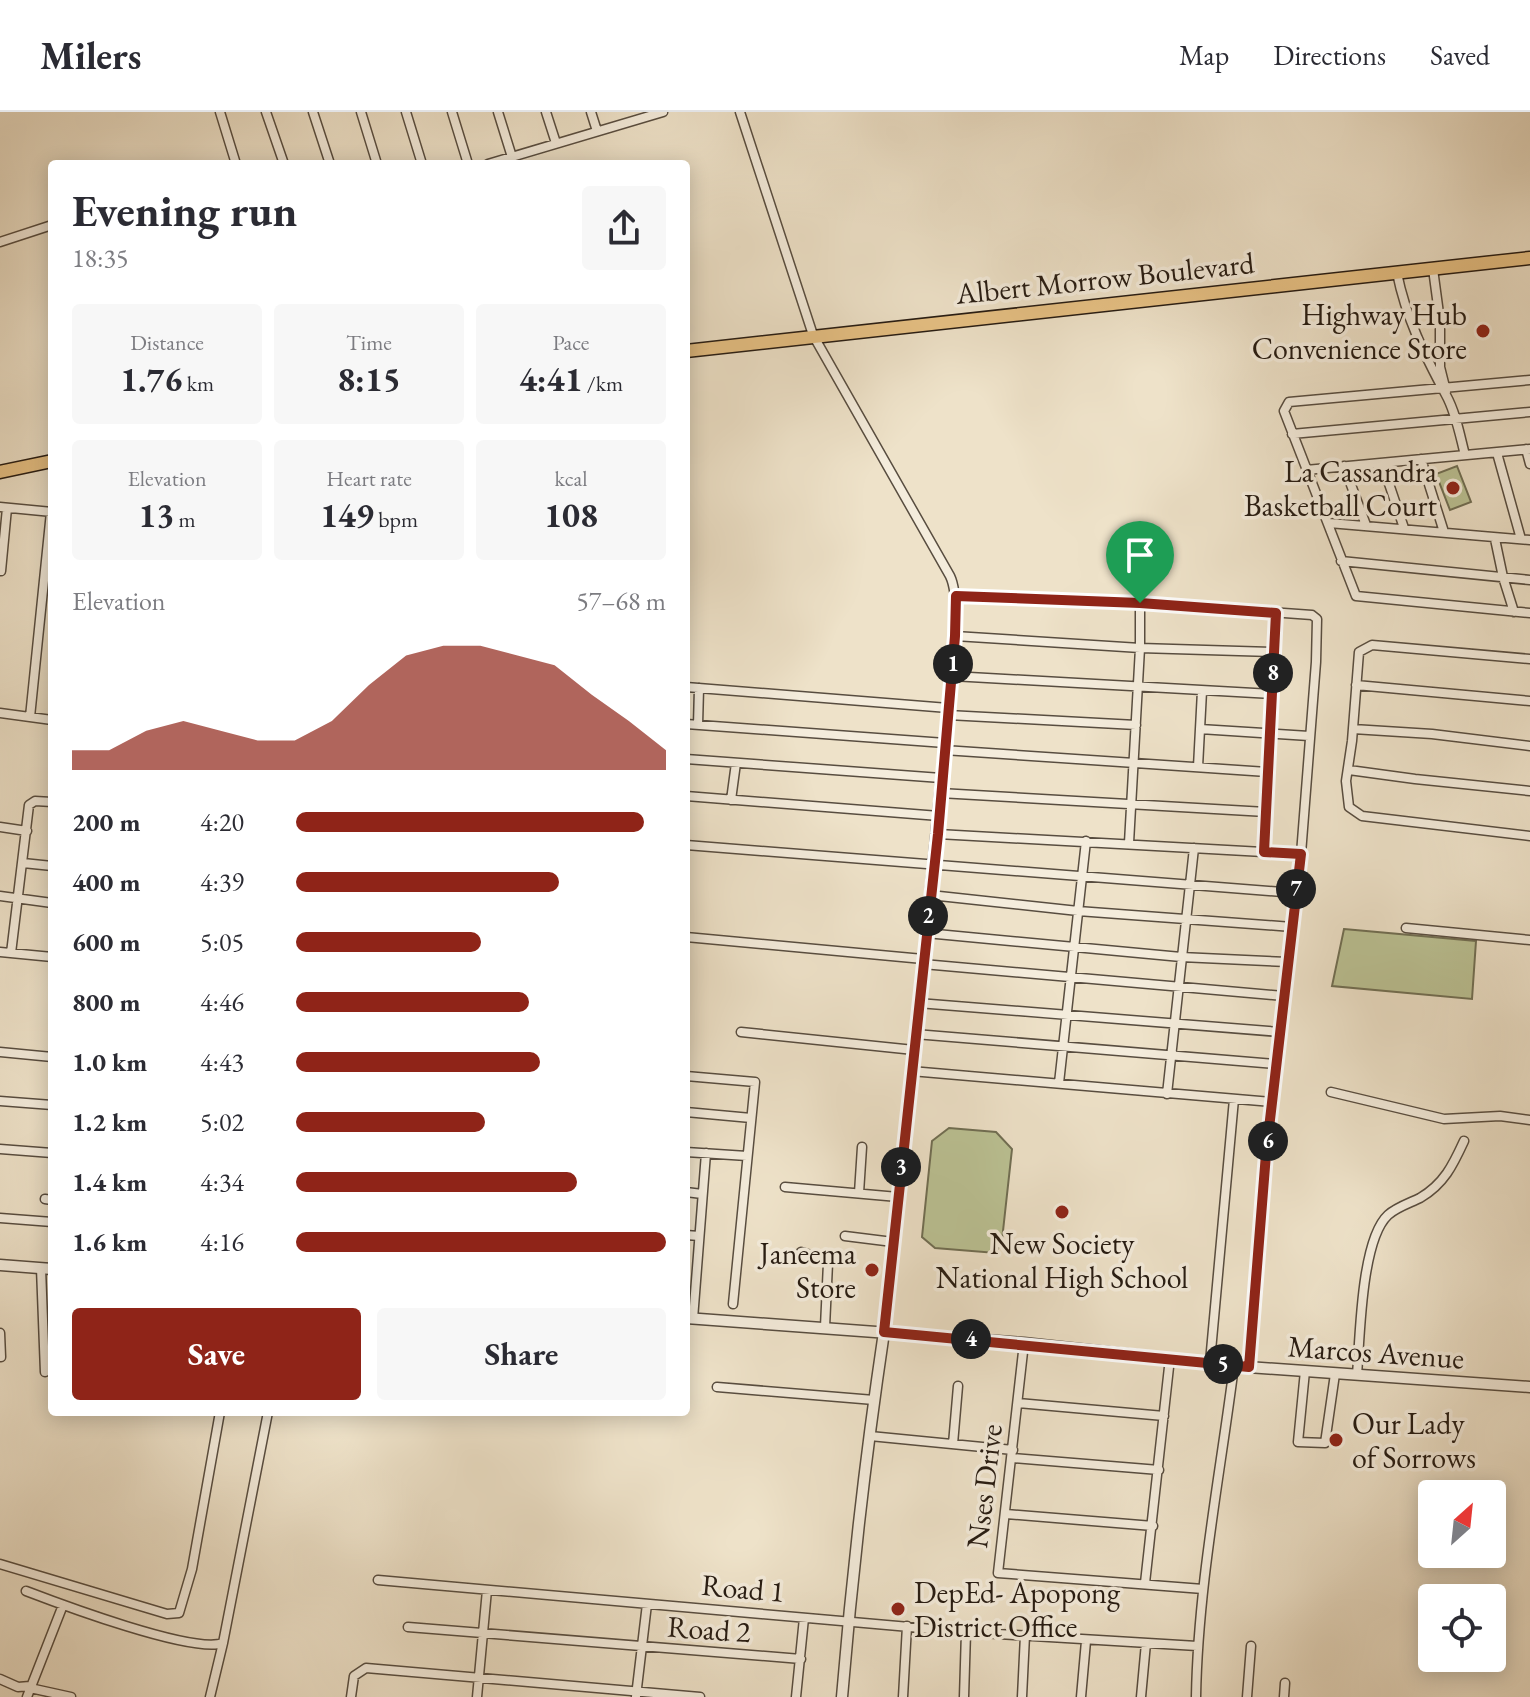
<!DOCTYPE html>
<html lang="en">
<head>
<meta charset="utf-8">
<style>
	body { margin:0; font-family:"EB Garamond",serif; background:#f7f7f7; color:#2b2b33; height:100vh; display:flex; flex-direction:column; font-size:30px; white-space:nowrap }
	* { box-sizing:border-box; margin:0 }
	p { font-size:26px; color:#7c7c81 }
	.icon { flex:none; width:44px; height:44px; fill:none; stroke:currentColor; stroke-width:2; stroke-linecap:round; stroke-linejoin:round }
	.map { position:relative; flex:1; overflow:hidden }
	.side { position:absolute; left:48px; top:48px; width:642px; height:1256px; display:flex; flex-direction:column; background:#fff; border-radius:8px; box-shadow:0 4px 20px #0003 }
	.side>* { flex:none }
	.needle { width:52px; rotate:27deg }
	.fabs { position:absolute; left:1418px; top:1368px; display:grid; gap:16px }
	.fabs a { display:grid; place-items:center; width:88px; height:88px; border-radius:8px; background:#fff; box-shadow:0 4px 20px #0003; font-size:40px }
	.pin { position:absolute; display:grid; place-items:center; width:68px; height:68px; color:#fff; margin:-82px -34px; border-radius:50% 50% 50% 0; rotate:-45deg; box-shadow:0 0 8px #0007 }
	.pin .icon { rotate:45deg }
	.km { position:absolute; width:40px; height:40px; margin:-20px; border-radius:50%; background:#222; color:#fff; font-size:22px; line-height:40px; text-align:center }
	.round { display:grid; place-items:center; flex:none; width:84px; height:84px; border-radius:8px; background:#f7f7f7 }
	.overview { display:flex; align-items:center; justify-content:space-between; height:136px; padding:0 24px }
	h1 { font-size:44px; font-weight:700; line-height:60px }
	.stats { display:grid; grid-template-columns:repeat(3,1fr); gap:12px; height:136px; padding:8px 24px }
	.stats div { display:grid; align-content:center; border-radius:8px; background:#f7f7f7; text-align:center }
	.stats b { font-size:34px; font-weight:700 }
	.stats small { font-size:22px; font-weight:400 }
	.stats p { font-size:22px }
	.chart { height:224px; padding:16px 24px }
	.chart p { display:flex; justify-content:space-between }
	.chart svg { width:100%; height:144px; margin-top:8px; fill:#8f2418; opacity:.7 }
	.button { display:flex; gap:16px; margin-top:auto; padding:16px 24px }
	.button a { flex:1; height:92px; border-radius:8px; background:#8f2418; color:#fff; font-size:32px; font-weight:700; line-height:92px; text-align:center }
	.button a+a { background:#f7f7f7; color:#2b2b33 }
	ul { padding:0 24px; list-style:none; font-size:26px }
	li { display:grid; grid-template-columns:128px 96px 1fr; align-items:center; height:60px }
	li i { height:20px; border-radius:10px; background:#8f2418 }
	header { display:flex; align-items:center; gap:48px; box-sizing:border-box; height:112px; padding:0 40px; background:#fff; border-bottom:2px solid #e1e1e2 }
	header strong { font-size:38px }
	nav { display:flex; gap:44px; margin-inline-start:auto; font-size:28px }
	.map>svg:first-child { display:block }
	.green { fill:#bbc294; stroke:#706e53; stroke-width:2 }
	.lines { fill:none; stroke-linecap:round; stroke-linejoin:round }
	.minor-casing { stroke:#584d40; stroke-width:11 }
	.tertiary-casing { stroke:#584d40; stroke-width:13 }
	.primary-casing { stroke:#261b12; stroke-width:15 }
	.minor { stroke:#f4ecdc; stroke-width:8 }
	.tertiary { stroke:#f4ecdc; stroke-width:10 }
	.primary { stroke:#e7c184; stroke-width:12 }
	.route-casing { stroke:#fff; stroke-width:16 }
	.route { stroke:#8f2418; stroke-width:10 }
	.poi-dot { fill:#8f2418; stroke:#f4ecdc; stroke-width:3 }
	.labels { text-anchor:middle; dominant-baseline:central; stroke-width:7; stroke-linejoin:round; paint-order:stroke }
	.street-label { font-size:30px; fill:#261b12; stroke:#f4ecdc }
	.poi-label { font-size:30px; fill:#261b12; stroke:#f4ecdc; text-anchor:end }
</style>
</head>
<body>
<header>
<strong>Milers</strong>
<nav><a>Map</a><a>Directions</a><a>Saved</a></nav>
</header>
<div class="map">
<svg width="1530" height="1585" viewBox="0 0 1530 1585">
	<rect width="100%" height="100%" fill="#eee2c9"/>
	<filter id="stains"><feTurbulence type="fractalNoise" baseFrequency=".0025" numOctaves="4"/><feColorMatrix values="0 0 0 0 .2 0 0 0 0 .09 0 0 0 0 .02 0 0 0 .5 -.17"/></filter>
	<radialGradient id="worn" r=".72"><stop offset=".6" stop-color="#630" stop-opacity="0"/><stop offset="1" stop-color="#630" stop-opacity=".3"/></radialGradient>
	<path class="green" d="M1457 354 1471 390 1450 398 1436 362Z
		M1344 817 1476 829 1472 887 1332 874Z
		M949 1016 996 1020 1012 1037 1002 1128 996 1141 935 1136 922 1125 932 1029Z"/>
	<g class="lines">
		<g class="minor-casing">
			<path id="minor" d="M220 0 236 52
				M266 0 284 52
				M313 0 330 52
				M361 0 377 52
				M406 0 422 52
				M452 0 468 52
				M498 0 512 45
				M546 0 556 31
				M591 0 597 19
				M740 0 813 223 950 464C966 497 945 621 941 663 924 849 903 1034 884 1220
				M488 52 663 0
				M0 130 52 113
				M1433 157 1440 209V255L1446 279
				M1397 161C1406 206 1425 244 1446 283 1456 301 1460 324 1465 343
				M1530 268 1289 290 1284 299 1356 484 1530 501
				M1292 322 1530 300
				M1526 337 1530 352
				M1497 341 1521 427
				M1421 347 1444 420
				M1382 351 1404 416
				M1344 354 1366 413
				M1306 358 1530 337
				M0 395 52 400
				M1329 411 1530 428
				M1495 427 1503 465 1514 500
				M1341 449 1530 468
				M1 459 7 396
				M956 484 1140 491 1312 503 1317 507 1316 550 1301 742 1266 1042 1249 1255
				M955 524 1140 536 1274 540
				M1530 547 1372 533 1359 540 1352 629 1346 669 1349 695 1362 704 1530 724
				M952 564 1273 582
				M1356 573 1530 589
				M686 575 948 596
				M0 601 52 608
				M948 603 1136 613
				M30 605 51 400
				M686 612 945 631
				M698 613 699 576
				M1200 617 1309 624
				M1353 617 1432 622 1530 634
				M944 638 1267 660
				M686 647 941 666
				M1198 655 1202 579
				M1349 658 1415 667 1530 679
				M940 681 1266 700
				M686 684 939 704
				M731 688 736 651
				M0 715 27 719
				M938 722 1301 742
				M1129 731 1140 536V491
				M686 733 1295 781
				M1264 740 1276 501
				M23 751 52 754
				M930 783 1078 799 1292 815
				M0 784 52 791
				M1406 816 1530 828
				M926 821 1181 845 1287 850
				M686 825 923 847
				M0 840 52 845
				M11 841 29 693 35 689 52 690
				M923 852 1283 884
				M918 891 1280 920
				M741 920 914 938
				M915 922 1276 952
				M0 940 52 945
				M911 959 1272 990
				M686 964 755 970 733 1192
				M1059 971 1086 729
				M1331 980 1444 1007 1500 1004 1530 1008
				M1167 982 1194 736
				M0 989 52 993
				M686 1000 751 1006
				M0 1037 52 1041
				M686 1040 747 1044
				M785 1075 898 1085
				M686 1080 702 1082
				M859 1081 862 1035
				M45 1087 52 1088
				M0 1106 52 1110
				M686 1123 699 1124
				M845 1124 893 1130
				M801 1140 824 1147 828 1151 825 1215
				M41 1156 45 1260
				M693 1207 706 1041
				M0 1221 1 1245
				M1024 1231 998 1461 1203 1477
				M1210 1250 1234 987
				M1305 1259 1298 1330 1325 1331 1335 1262
				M1357 1263C1360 1226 1361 1128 1388 1103 1397 1095 1410 1091 1420 1086 1444 1072 1453 1053 1464 1029
				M717 1275 874 1288
				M1018 1291 1164 1304
				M870 1324 1013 1338
				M953 1332 958 1274
				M1012 1346 1159 1358
				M1006 1402 1153 1414
				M0 1452 167 1502 179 1501 192 1457 220 1300
				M378 1468 966 1520 1197 1534
				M1145 1471 1170 1246
				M26 1479C60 1492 193 1542 223 1531L268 1300
				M408 1515 801 1547
				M0 1567 18 1575 30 1574
				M30 1576 71 1585
				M636 1584 647 1492
				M27 1585 63 1493
				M210 1585 223 1531
				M351 1585 354 1564 366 1556 700 1585
				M477 1585 487 1478
				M796 1585 804 1506
				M903 1585 907 1514
				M964 1585 966 1520
				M1022 1585 1025 1523
				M1081 1585 1086 1529
				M1141 1585 1146 1531
				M1196 1585C1198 1474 1220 1364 1234 1254
				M1247 1585 1251 1534
				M1284 1585 1285 1571"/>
		</g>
		<g class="tertiary-casing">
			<path id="tertiary" d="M0 1153 52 1157
				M686 1206 1024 1231 1234 1254 1530 1275
				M842 1585C852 1463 866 1341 884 1220"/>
		</g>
		<g class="primary-casing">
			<path id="primary" d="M686 239 1530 146
				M0 360 52 349"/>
		</g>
		<use href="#minor" class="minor"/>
		<use href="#tertiary" class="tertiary"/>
		<use href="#primary" class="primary"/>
	</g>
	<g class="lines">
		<g class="route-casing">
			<path id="route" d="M956 484 1140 491 1276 501 1264 740 1301 742 1266 1042 1249 1255 884 1220 938 722 955 524Z"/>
		</g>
		<use href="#route" class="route"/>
	</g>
	<g class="poi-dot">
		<circle cx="1483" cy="219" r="8"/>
		<circle cx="1453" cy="376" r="8"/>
		<circle cx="1062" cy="1100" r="8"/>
		<circle cx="872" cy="1158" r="8"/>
		<circle cx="1336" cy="1328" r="8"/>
		<circle cx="898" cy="1497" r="8"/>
	</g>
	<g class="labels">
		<g class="street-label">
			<text transform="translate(1105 166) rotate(-6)">Albert Morrow Boulevard</text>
			<text transform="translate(1376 1240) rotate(4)">Marcos Avenue</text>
			<text transform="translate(984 1374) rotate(-83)">Nses Drive</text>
			<text transform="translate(743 1476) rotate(5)">Road 1</text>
			<text transform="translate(709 1517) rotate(4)">Road 2</text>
		</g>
		<g class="poi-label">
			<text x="1467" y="202">Highway Hub<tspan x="1467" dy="34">Convenience Store</tspan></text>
			<text x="1437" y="359">La Cassandra<tspan x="1437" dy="34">Basketball Court</tspan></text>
			<text x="1062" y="1131" text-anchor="middle">New Society<tspan x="1062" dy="34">National High School</tspan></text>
			<text x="856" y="1141">Janeema<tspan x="856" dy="34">Store</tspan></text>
			<text x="1352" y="1311" text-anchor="start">Our Lady<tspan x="1352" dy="34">of Sorrows</tspan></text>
			<text x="914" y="1480" text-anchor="start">DepEd- Apopong<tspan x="914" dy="34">District Office</tspan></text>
		</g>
	</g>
	<rect width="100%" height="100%" filter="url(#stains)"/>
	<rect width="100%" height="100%" fill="url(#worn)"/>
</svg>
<div class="fabs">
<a><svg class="needle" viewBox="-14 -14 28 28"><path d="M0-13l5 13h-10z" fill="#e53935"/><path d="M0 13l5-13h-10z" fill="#7c7c81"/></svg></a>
<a><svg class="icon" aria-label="locate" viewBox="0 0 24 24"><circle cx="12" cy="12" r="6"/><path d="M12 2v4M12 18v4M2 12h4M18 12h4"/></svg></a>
</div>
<div class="pin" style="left:1140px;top:491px;background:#1e9e55"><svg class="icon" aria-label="arrive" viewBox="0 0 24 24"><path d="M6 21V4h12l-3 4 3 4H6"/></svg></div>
<b class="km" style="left:953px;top:552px">1</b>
<b class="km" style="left:928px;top:804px">2</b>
<b class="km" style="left:901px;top:1055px">3</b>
<b class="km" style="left:971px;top:1227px">4</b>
<b class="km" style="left:1223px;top:1252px">5</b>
<b class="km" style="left:1268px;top:1029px">6</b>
<b class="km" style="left:1296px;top:777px">7</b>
<b class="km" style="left:1273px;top:561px">8</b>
<section class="side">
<div class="overview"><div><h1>Evening run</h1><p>18:35</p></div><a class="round"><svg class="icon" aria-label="share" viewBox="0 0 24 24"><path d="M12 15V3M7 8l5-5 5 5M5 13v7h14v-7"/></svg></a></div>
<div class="stats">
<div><p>Distance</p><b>1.76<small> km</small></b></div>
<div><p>Time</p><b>8:15</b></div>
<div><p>Pace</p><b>4:41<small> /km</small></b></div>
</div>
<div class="stats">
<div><p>Elevation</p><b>13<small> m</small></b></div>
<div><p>Heart rate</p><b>149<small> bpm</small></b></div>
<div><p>kcal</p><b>108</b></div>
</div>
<div class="chart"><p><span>Elevation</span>57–68 m</p>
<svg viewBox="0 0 160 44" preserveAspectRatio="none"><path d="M0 44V38L10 38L20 32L30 29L40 32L50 35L60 35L70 29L80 18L90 9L100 6L110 6L120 9L130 12L140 21L150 29L160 38V44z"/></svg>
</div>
<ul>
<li><b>200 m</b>4:20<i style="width:94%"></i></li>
<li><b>400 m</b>4:39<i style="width:71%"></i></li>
<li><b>600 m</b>5:05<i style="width:50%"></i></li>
<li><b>800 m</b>4:46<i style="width:63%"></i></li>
<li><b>1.0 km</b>4:43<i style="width:66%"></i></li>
<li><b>1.2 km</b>5:02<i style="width:51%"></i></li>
<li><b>1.4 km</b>4:34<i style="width:76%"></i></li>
<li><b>1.6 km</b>4:16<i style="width:100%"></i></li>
</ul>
<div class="button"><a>Save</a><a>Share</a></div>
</section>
</div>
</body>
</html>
